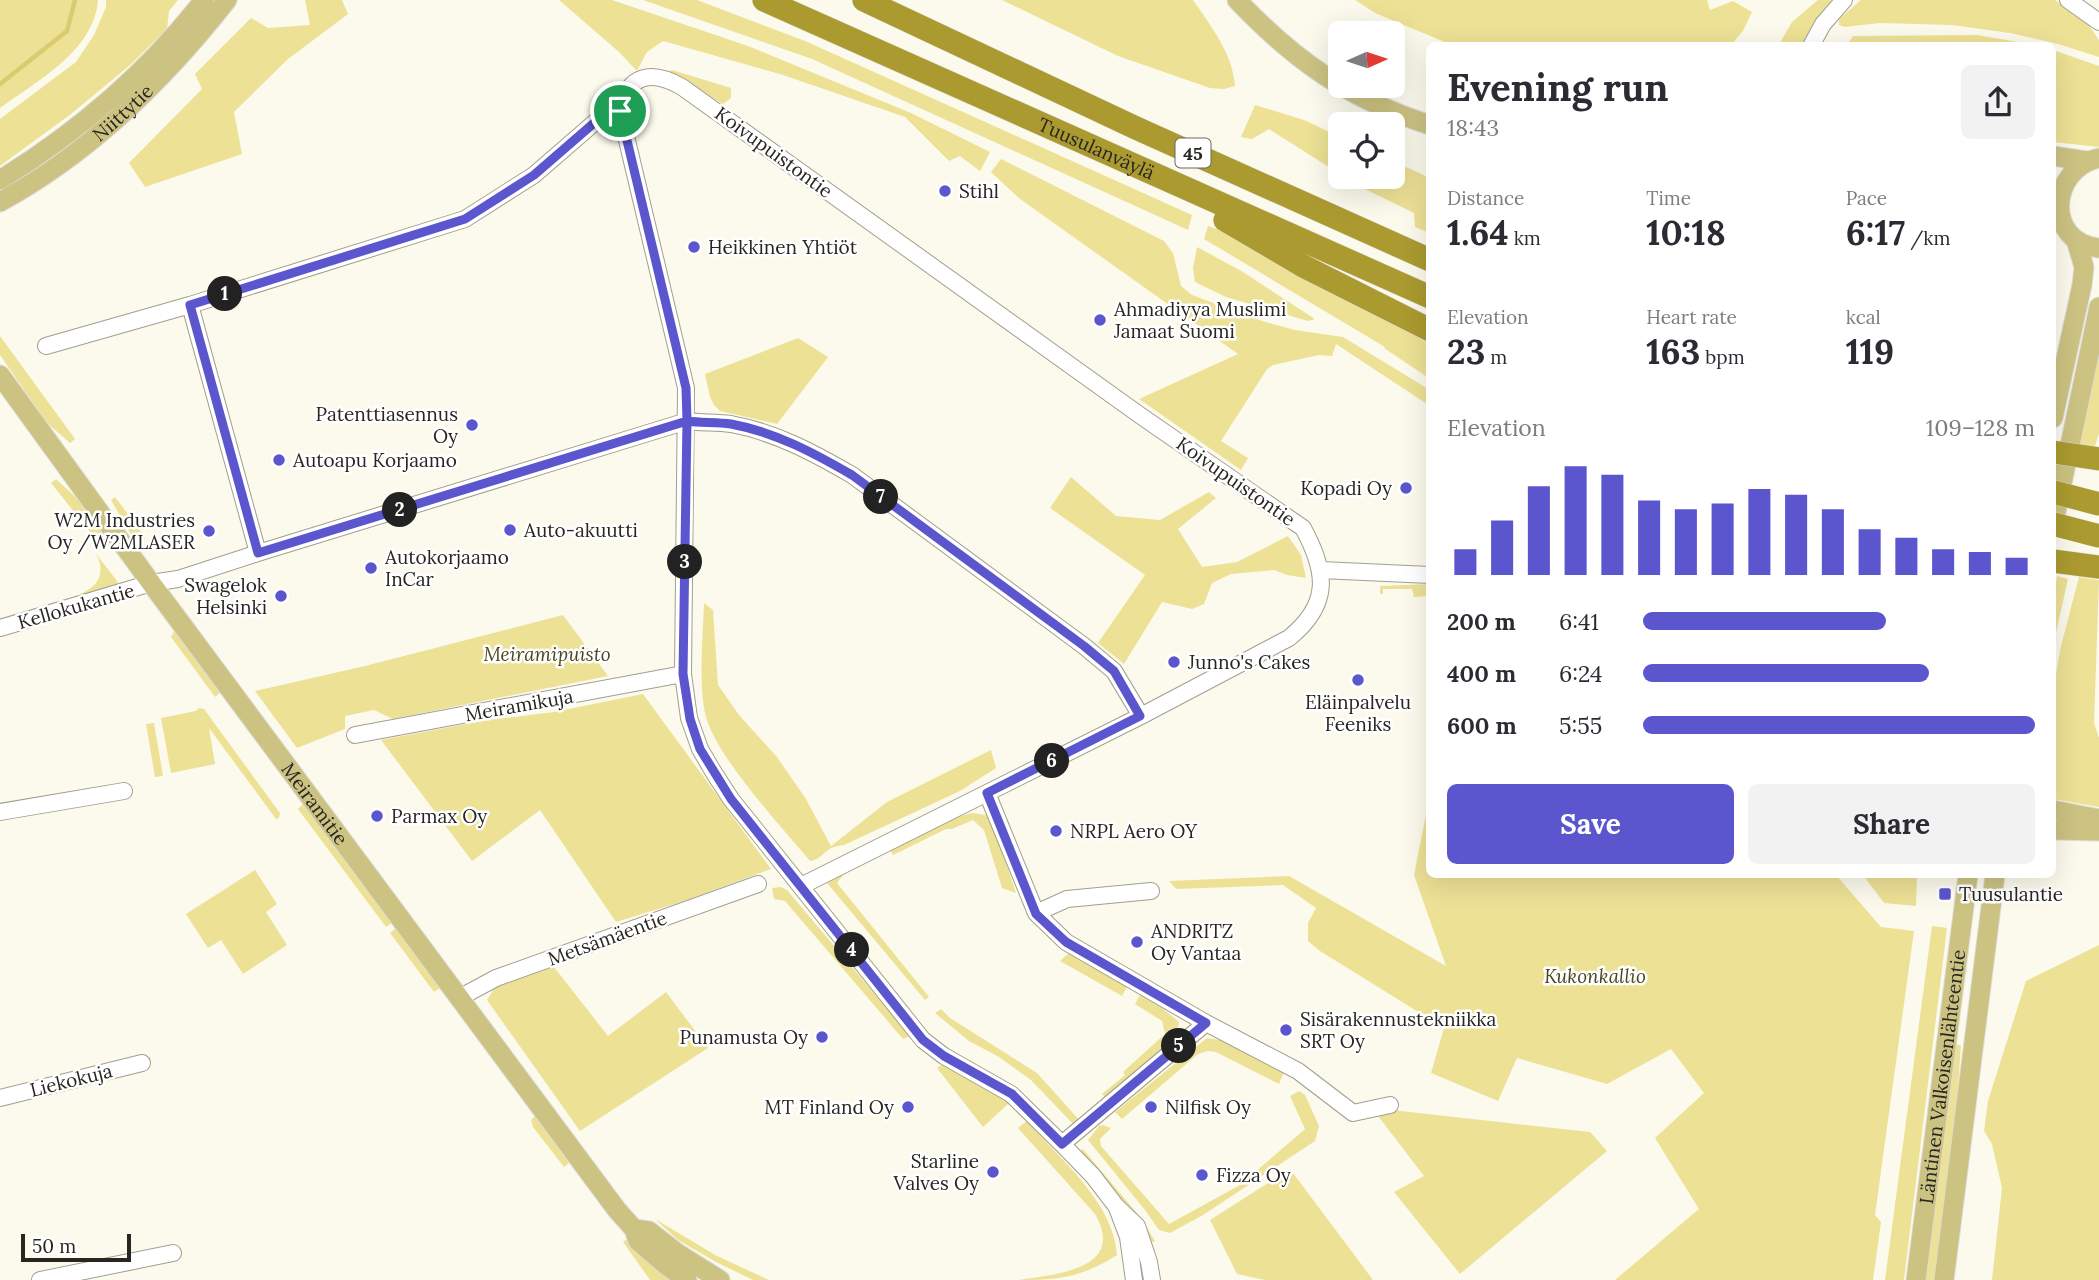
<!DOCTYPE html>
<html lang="en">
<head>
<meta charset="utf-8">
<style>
	body { margin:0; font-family:Lora,serif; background:#f2f2f3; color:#2b2b33; height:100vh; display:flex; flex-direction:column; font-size:26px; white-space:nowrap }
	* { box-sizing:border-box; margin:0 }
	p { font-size:23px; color:#7c7c81 }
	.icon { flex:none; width:38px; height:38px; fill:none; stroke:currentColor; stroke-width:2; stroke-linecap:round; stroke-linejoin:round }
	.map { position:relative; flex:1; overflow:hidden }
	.details { position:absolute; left:1426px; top:42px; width:630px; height:836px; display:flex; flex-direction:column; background:#fff; border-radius:10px; box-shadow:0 7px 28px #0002 }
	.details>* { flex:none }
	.needle { width:46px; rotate:87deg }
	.controls { position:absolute; left:1328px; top:21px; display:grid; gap:14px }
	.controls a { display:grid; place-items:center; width:77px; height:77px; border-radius:10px; background:#fff; box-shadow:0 7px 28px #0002; font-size:35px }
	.scale { position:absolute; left:21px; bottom:18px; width:110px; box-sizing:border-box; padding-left:7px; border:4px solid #272621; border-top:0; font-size:19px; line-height:24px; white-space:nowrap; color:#272621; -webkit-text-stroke:5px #fff; paint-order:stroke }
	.pin { position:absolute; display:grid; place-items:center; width:60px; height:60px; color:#fff; margin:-30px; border:4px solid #fff; border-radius:50%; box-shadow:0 2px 7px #0007 }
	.km { position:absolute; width:35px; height:35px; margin:-18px; border-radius:50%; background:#222; color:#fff; font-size:19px; line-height:35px; text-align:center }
	.round { display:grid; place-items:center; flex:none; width:74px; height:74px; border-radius:10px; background:#f2f2f3 }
	.overview { display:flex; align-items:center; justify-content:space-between; height:119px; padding:0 21px }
	h1 { font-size:38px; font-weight:800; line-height:52px }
	.metrics { display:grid; grid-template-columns:repeat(3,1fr); gap:10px; height:119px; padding:7px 21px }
	.metrics div { display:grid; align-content:center }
	.metrics b { font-size:35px; font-weight:800 }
	.metrics small { font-size:19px; font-weight:400 }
	.metrics p { font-size:19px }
	.chart { height:196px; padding:14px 21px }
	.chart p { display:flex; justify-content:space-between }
	.chart svg { width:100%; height:126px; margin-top:7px; stroke:#5b56ce; stroke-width:6 }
	.cta { display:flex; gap:14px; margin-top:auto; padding:14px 21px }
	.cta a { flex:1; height:80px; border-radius:10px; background:#5b56ce; color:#fff; font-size:28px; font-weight:800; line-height:80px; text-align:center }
	.cta a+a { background:#f2f2f3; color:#2b2b33 }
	ul { padding:0 21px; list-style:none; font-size:23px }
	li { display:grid; grid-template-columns:112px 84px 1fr; align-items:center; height:52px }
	li i { height:18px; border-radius:9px; background:#5b56ce }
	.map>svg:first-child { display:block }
	.green { fill:#ede196 }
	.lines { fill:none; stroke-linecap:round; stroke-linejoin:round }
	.stream { stroke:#d9cb6f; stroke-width:4.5 }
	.minor-casing { stroke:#a19f91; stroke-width:18 }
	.major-casing { stroke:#dcdcdb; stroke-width:21 }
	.highway-casing { stroke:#dcdcdb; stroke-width:24 }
	.minor { stroke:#fff; stroke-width:16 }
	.major { stroke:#ccc282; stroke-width:19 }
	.highway { stroke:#aa9a2f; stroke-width:23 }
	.highway-bridge-casing { stroke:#dcdcdb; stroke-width:24; stroke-linecap:butt }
	.highway-bridge { stroke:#aa9a2f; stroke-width:23 }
	.route-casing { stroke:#fff; stroke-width:14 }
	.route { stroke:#5b56ce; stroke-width:9 }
	.poi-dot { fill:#5b56ce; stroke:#fff; stroke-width:2.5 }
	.labels { text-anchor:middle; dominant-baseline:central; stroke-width:5; stroke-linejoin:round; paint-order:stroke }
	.shield { fill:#fff; stroke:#686764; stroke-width:2 }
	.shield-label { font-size:18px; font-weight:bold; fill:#272621 }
	.street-label { font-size:19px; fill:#272621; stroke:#fff }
	.poi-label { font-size:19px; fill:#272621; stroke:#fff; text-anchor:start }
	.park-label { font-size:19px; font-style:italic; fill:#4c461f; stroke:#fff }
</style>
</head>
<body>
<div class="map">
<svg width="2099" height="1280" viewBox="0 0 2099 1280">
	<rect width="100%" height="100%" fill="#fcfaec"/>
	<path class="green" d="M0 0H98C94 51 37 81 0 108Z
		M106 0H178L169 11 167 29 129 66 71 114 0 166V119L76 62 94 35 106 7Z
		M305 0H342L348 14 288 59 234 112 242 154 145 187 129 163 202 89 195 74 251 18 268 28 310 25Z
		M559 0H612L748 46 911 113 990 152 980 171 960 156 949 161 905 117 783 75 663 41 647 52 637 71 619 52Z
		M643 0H697L805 41 1192 215 1188 230 812 59Z
		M1002 0H1193C1211 26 1233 54 1235 86L1224 89 1210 88 1118 56Z
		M1355 0H1707L1710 10 1733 1 1752 12 1743 31 1731 45H1452L1375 13Z
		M1818 0H1833L1821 14 1803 45 1778 46 1792 22Z
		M1861 0H2055L2088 24 2099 40V57L2058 44 2010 33 1952 25 1880 23 1845 27 1839 25V19Z
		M1977 35 2036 45H1847L1853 36Z
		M2053 50 2099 66V147L2053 142Z
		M672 70 731 88V98L723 104 668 72Z
		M1255 105 1304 120 1340 137V174L1269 129 1252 139 1241 137Z
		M1001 159 1164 241 1173 253 1181 286 1192 295 1262 321 1295 330 1343 337 1430 390V406L1336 344 1332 356 1319 355 1273 365 1267 369 1221 441 1248 458 1241 470 1139 399 1238 354 1020 199 991 172Z
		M1393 161 1430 178V233L1415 227 1414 213 1367 190 1346 177H1393Z
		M1208 226 1222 231 1367 308 1430 344V379L1384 348 1385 347 1204 239Z
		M1197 247 1243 272 1315 319 1308 321 1226 297 1195 282 1193 268Z
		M0 336 75 439 70 443 47 423 0 355Z
		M798 338 828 357 777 424 720 411 714 405 710 397 705 374Z
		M2099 357V433L2095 446 2079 445Z
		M1071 477 1116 516 1160 520 1209 492 1216 498 1178 529 1202 567 1237 562 1288 536 1301 555 1306 578 1287 575 1274 570 1231 574 1212 583 1204 604 1192 609 1162 602 1124 664 1098 643 1145 575 1050 508Z
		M56 479 83 504 104 531 95 538 51 483Z
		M115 497 145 537 143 541 137 545 111 500Z
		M96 554 118 582 114 588 82 599 80 594C99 586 106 573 96 554Z
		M2057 576 2068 579 2053 646V604Z
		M2079 577 2099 580 2094 723 2099 738V807L2053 799V693L2060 650Z
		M1430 584V596L1414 597 1412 589H1383V594H1380V586Z
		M704 603 713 610 718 685 739 715 777 757 806 799 831 846 887 802 991 750 996 768 960 791 844 845C822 847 825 859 810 861 781 826 718 759 706 717 698 685 703 636 704 603Z
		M563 615 608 676 393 719 374 710 345 716V729L297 748 255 691 365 666Z
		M175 630 221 692 215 697 171 637Z
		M643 694 771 869 684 901 616 922 540 810 472 861 381 740 482 721 554 712Z
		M199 708 204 709 280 813 279 818 276 819 209 728 215 764 171 773 161 718 196 711Z
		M154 723 163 776 155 777 146 724Z
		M1430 794V875H1836L1881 927 1914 931 1875 1215 1881 1222 1873 1280H1615L1699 1209 1655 1138 1704 1093 1671 1049 1607 1084 1517 1058 1498 1101 1431 1073 1444 1028 1320 951 1308 941V923L1316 908 1283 885 1176 889 1169 881 1289 876 1446 966 1414 875Z
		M303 804 392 923 386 927 298 809Z
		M972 813 987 815 992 821 1016 893 1002 888 984 830 973 820 952 829H946L893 855 890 850 957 817Z
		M255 870 277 904 266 912 287 945 243 974 221 940 208 948 186 914Z
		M844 874 837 883 929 997 925 1000 827 883Z
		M1863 875H1917L1916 906 1884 903Z
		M781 887 787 890 910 1036 903 1039 785 901 774 899 772 888Z
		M1932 926 1947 928 1904 1280H1885Z
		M396 928 440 988 434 992 390 933Z
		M2099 945V1280H1992L2002 1188 1992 1144 1984 1131 1988 1101 2026 981Z
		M1069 953 1127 987 1122 996 1060 961Z
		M554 967 608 1036 666 992 708 1048 580 1131 487 1000 495 987Z
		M1140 995 1162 1008 1179 1022C1174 1055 1131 1080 1107 1100L1102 1094 1125 1075 1123 1072 1165 1034 1162 1021 1135 1004Z
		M941 1009 950 1018 1037 1073 1081 1122 1074 1125 1031 1080 999 1057 969 1041 935 1013Z
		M1207 1038 1220 1040 1284 1072 1279 1084 1216 1052 1208 1051 1198 1054 1122 1119 1115 1112Z
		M1954 1045H1961L1956 1116 1936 1280H1926Z
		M943 1064 990 1089 1009 1103 983 1127 937 1068Z
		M1299 1091 1305 1095 1319 1126 1315 1141 1203 1215 1170 1233 1159 1230 1145 1210 1088 1140 1099 1126 1103 1125 1111 1128 1100 1139 1101 1146 1169 1224 1240 1185 1305 1129 1290 1096Z
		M1392 1110 1590 1132 1607 1151 1460 1274 1394 1192 1424 1176 1375 1112Z
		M535 1116 569 1163 564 1167 533 1127 531 1120Z
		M1027 1121C1060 1159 1114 1203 1117 1255 1083 1277 1059 1280 1019 1280 1055 1274 1127 1270 1095 1214L1018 1128Z
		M1082 1148 1141 1218 1155 1241 1150 1243 1081 1155Z
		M1290 1169 1373 1280H1265L1237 1274 1210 1220Z
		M655 1219 717 1256 769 1280H753L716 1262 678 1240Z
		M627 1239 675 1280H650L623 1242Z"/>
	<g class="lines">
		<path class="stream" d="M0 84 67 31 75 0"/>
		<g class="minor-casing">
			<path id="minor" d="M2068 0 2099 22
				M1811 46 1823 24 1844 0
				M620 111 686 388 683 674 689 718 700 749 714 773 731 799 923 1040 944 1056 1011 1094 1062 1144 1093 1176 1116 1206 1137 1226 1149 1262 1152 1280
				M190 305 258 553
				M46 346 190 305 465 219 534 175 594 123 620 111C628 73 652 70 682 87L1141 416 1303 528C1327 572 1331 604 1289 638L1141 716 801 886
				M1321 570 1430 575
				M0 628 151 583 178 579 258 553 687 421C701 423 716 422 731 424 775 432 814 453 852 475L1084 646 1114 671 1141 716
				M355 735 683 674
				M987 793 1036 913 1066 942 1206 1023 1298 1071 1353 1113 1390 1105
				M0 812 124 791
				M1036 913 1067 899 1151 891
				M459 998 496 978 758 884
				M0 1098 142 1063
				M1062 1144 1206 1023
				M1117 1208 1128 1237 1134 1280
				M40 1280 173 1253"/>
		</g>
		<g class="major-casing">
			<g id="major">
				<path d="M1237 0C1295 61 1349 99 1430 125"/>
				<path d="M2053 156 2087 161"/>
				<path d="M2099 158C2049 169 2044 242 2099 248"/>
				<path d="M0 180C78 132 148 72 204 0"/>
				<path id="s1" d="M0 202C88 154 165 79 227 0"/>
				<path id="s2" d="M0 375 151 583 617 1210 634 1229 638 1241 666 1265 687 1280"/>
				<path d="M2053 418 2082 285 2084 267 2076 240"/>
				<path d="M2053 526 2099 307"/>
				<path d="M2053 810 2099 819"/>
				<path d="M2053 830 2099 831"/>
				<path d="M634 1229 649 1231 677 1253 720 1280"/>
				<path id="s3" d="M1916 1280 1968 875"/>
				<path d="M1944 1280 1995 875"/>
			</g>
		</g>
		<g class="highway-casing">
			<g id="highway">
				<path id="s4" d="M764 0 1430 297"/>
				<path d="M864 0 1136 128 1430 260"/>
				<path d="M1225 220 1305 267 1430 330"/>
				<path d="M2053 561 2099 567"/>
			</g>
		</g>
		<use href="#minor" class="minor"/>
		<use href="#major" class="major"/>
		<use href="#highway" class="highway"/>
		<g class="highway-bridge-casing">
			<path id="highway-bridge" d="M2053 452 2099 459
				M2053 492 2099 504
				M2053 524 2099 536"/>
		</g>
		<use href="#highway-bridge" class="highway-bridge"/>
	</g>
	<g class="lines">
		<g class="route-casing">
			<path id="route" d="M620 111 594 123 534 175 465 219 190 305 258 553 687 421 683 674 690 719 700 749 731 799 923 1040 944 1056 1012 1094 1062 1144 1206 1023 1066 942 1036 914 987 793 1140 716 1114 671 1084 646 852 475C814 453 775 432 731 424 716 422 701 423 687 421L686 388 620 111"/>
		</g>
		<use href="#route" class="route"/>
	</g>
	<g class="poi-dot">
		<circle cx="945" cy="191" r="7"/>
		<circle cx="694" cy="247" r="7"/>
		<circle cx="1100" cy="320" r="7"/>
		<circle cx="472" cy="425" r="7"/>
		<circle cx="279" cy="460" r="7"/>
		<circle cx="1406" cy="488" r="7"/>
		<circle cx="510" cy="530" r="7"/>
		<circle cx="209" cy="531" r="7"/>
		<circle cx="371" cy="568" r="7"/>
		<circle cx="281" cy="596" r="7"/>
		<circle cx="1174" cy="662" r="7"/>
		<circle cx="1358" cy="680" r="7"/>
		<circle cx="377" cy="816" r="7"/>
		<circle cx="1056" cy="831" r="7"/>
		<rect x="1938" y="887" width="14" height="14" rx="3.5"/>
		<circle cx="1137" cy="942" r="7"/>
		<circle cx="1286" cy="1030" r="7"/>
		<circle cx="822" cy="1037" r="7"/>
		<circle cx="908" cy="1107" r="7"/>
		<circle cx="1151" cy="1107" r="7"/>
		<circle cx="993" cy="1172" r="7"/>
		<circle cx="1202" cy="1175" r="7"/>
	</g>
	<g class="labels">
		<rect class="shield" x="1175.5" y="138.5" width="35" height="29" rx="5"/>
		<g class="shield-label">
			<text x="1193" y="153">45</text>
		</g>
		<g class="street-label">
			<text stroke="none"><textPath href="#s1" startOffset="152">Niittytie</textPath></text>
			<text stroke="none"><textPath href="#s4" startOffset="364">Tuusulanväylä</textPath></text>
			<text transform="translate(774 152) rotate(36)">Koivupuistontie</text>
			<text transform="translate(1236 481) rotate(35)">Koivupuistontie</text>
			<text transform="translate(76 606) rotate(-16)">Kellokukantie</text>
			<text transform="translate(519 705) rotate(-10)">Meiramikuja</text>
			<text stroke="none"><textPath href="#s2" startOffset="532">Meiramitie</textPath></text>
			<text transform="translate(607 938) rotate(-20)">Metsämäentie</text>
			<text stroke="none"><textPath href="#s3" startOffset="205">Läntinen Valkoisenlähteentie</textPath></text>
			<text transform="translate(71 1080) rotate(-14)">Liekokuja</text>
		</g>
		<g class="poi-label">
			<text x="959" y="191">Stihl</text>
			<text x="708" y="247">Heikkinen Yhtiöt</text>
			<text x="1114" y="309">Ahmadiyya Muslimi<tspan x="1114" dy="22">Jamaat Suomi</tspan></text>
			<text x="458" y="414" text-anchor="end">Patenttiasennus<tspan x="458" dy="22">Oy</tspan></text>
			<text x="293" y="460">Autoapu Korjaamo</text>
			<text x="1392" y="488" text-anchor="end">Kopadi Oy</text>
			<text x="195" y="520" text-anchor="end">W2M Industries<tspan x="195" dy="22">Oy /W2MLASER</tspan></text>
			<text x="524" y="530">Auto-akuutti</text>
			<text x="385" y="557">Autokorjaamo<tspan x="385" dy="22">InCar</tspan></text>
			<text x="267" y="585" text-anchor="end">Swagelok<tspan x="267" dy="22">Helsinki</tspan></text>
			<text x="1188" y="662">Junno's Cakes</text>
			<text x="1358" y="702" text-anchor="middle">Eläinpalvelu<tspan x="1358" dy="22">Feeniks</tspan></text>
			<text x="391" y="816">Parmax Oy</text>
			<text x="1070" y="831">NRPL Aero OY</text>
			<text x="1959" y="894">Tuusulantie</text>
			<text x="1151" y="931">ANDRITZ<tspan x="1151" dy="22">Oy Vantaa</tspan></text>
			<text x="1300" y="1019">Sisärakennustekniikka<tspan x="1300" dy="22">SRT Oy</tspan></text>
			<text x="808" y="1037" text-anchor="end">Punamusta Oy</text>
			<text x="894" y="1107" text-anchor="end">MT Finland Oy</text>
			<text x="1165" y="1107">Nilfisk Oy</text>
			<text x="979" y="1161" text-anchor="end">Starline<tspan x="979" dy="22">Valves Oy</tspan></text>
			<text x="1216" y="1175">Fizza Oy</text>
		</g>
		<g class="park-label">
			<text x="547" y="654">Meiramipuisto</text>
			<text x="1595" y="976">Kukonkallio</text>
		</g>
	</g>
</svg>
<div class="controls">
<a><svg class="needle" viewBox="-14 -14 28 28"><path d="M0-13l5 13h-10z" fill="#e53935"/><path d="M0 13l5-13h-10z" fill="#7c7c81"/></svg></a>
<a><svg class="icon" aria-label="locate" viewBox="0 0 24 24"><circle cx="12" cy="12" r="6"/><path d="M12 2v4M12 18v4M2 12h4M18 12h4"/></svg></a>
</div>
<div class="scale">50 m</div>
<div class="pin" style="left:620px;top:111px;background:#1e9e55"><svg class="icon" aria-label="arrive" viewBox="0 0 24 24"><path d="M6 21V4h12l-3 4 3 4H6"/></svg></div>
<b class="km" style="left:225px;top:294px">1</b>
<b class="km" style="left:400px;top:510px">2</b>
<b class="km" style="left:685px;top:562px">3</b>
<b class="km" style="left:852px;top:950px">4</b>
<b class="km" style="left:1179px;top:1046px">5</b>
<b class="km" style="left:1052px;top:761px">6</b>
<b class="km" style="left:881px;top:497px">7</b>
<section class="details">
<div class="overview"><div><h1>Evening run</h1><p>18:43</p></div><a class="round"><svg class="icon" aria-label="share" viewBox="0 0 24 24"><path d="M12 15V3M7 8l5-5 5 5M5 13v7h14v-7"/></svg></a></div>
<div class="metrics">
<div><p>Distance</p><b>1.64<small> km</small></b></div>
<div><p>Time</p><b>10:18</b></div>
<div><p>Pace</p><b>6:17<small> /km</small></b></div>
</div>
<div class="metrics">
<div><p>Elevation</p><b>23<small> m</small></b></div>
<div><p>Heart rate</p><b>163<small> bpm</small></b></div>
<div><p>kcal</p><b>119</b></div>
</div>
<div class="chart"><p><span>Elevation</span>109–128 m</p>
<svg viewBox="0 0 160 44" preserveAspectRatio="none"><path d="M5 44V35M15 44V25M25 44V13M35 44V6M45 44V9M55 44V18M65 44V21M75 44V19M85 44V14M95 44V16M105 44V21M115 44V28M125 44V31M135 44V35M145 44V36M155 44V38"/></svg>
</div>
<ul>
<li><b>200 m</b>6:41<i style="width:62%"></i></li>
<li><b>400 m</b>6:24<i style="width:73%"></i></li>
<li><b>600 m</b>5:55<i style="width:100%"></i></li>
</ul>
<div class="cta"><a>Save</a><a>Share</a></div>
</section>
</div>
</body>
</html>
